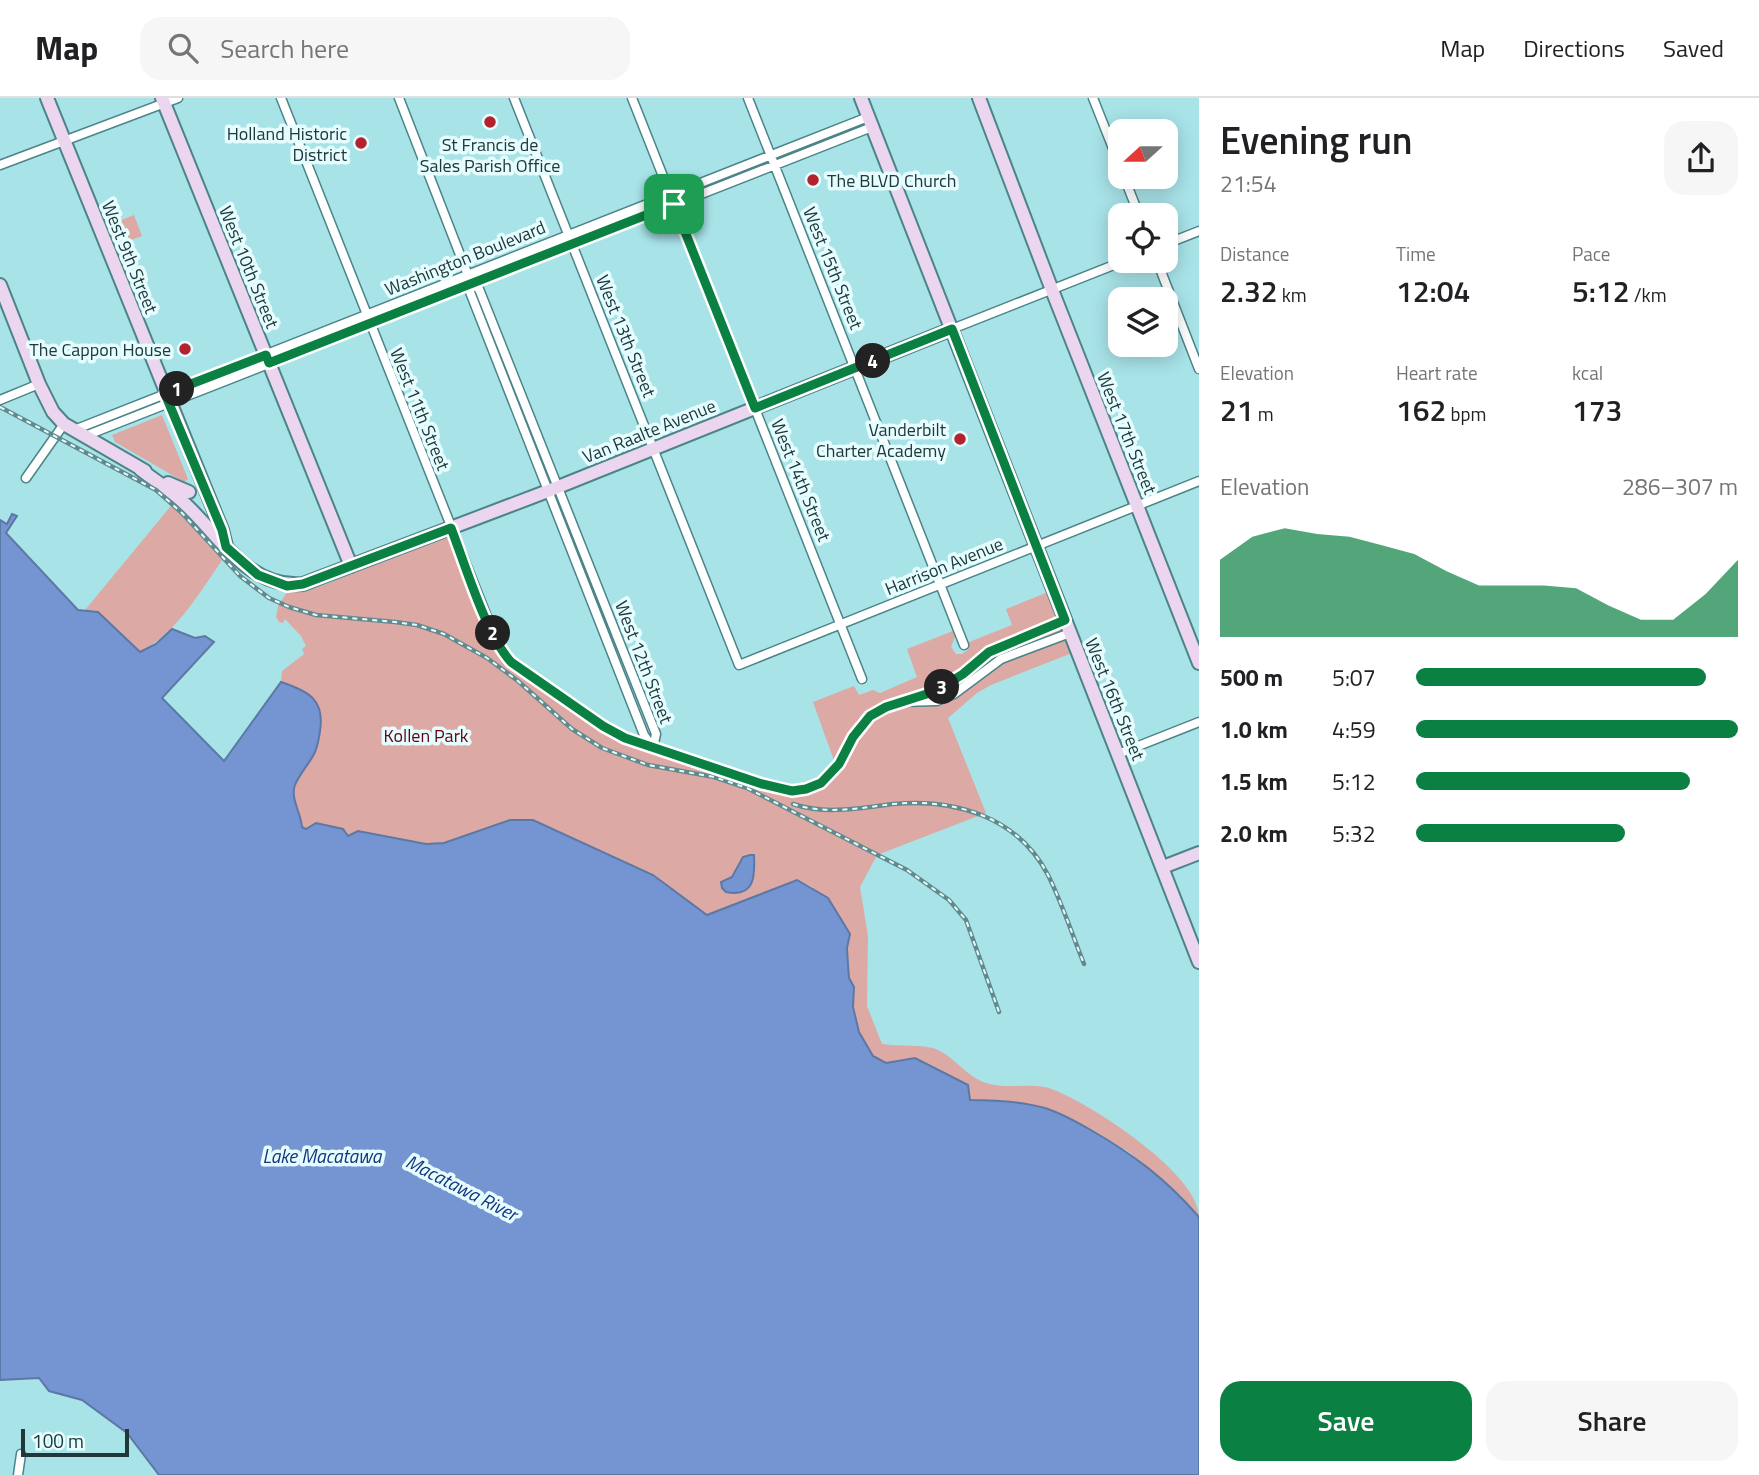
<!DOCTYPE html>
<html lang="en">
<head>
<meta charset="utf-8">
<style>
	body { margin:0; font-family:"Titillium Web",sans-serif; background:#f6f6f6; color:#202124; height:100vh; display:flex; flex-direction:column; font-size:26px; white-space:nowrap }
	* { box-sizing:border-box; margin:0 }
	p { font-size:23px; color:#757577 }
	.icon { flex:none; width:38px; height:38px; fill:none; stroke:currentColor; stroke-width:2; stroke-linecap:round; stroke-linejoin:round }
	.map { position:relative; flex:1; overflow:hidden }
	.details { display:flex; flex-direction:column; background:#fff; width:560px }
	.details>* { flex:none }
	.needle { width:46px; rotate:249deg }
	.tools { position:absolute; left:1108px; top:21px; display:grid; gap:14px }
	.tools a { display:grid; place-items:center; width:70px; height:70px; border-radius:14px; background:#fff; box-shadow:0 4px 18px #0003; font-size:35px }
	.scale { position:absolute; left:21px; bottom:18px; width:108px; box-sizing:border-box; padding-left:7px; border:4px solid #20383a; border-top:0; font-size:19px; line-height:24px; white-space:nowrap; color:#20383a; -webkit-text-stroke:5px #e6fdff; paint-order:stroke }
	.pin { position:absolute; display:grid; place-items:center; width:60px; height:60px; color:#fff; margin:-30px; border-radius:14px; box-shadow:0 4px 10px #0006 }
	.km { position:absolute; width:35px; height:35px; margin:-18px; border-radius:50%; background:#222; color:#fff; font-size:19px; line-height:35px; text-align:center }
	.round { display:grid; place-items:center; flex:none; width:74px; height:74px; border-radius:21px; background:#f6f6f6 }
	.head { display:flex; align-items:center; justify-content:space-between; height:119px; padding:0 21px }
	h1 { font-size:38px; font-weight:600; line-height:52px }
	.figures { display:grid; grid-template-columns:repeat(3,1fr); gap:10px; height:119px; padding:7px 21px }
	.figures div { display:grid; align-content:center }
	.figures b { font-size:30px; font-weight:600 }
	.figures small { font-size:19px; font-weight:400 }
	.figures p { font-size:19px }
	.chart { height:196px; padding:14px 21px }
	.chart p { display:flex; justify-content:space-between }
	.chart svg { width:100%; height:126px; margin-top:7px; fill:#0b8043; opacity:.7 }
	.cta { display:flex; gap:14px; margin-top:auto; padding:14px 21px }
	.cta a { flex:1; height:80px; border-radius:21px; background:#0b8043; color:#fff; font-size:28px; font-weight:600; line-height:80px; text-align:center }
	.cta a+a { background:#f6f6f6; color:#202124 }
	ul { padding:0 21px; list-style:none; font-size:23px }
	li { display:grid; grid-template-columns:112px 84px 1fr; align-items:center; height:52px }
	li i { height:18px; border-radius:9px; background:#0b8043 }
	header { display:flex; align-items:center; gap:42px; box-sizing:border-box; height:98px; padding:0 35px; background:#fff; border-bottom:2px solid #e0e0e0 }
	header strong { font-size:33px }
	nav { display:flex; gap:38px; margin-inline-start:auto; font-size:24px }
	.search { width:490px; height:63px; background:#f6f6f6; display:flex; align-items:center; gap:18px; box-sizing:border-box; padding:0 24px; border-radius:21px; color:#757577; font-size:26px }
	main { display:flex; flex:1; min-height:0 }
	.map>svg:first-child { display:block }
	.green { fill:#dda9a5 }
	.water { fill:#7594d2; stroke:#5c78a4; stroke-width:2 }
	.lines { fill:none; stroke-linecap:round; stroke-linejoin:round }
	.street-casing { stroke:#4b8489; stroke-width:11 }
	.secondary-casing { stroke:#4b8489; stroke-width:16 }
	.street { stroke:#fff; stroke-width:8 }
	.secondary { stroke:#ecd5ef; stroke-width:12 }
	.rail-casing { stroke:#618a8d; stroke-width:4.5 }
	.rail { stroke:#e6fdff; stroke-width:2; stroke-dasharray:5; stroke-linecap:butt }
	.route-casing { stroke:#fff; stroke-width:14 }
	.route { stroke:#0b8043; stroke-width:9 }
	.poi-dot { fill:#b3222d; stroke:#e6fdff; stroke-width:2.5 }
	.labels { text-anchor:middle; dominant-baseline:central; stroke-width:7; stroke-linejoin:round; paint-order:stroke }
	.poi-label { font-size:18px; fill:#20383a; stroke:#e6fdff; text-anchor:end }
	.street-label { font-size:18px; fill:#20383a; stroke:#e6fdff }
	.park-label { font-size:18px; fill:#63000d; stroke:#e6fdff }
	.water-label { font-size:19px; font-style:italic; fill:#15357e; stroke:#e6fdff }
</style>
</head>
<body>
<header>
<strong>Map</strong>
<div class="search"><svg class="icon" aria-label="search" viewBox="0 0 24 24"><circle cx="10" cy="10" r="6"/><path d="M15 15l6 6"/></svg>Search here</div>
<nav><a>Map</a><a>Directions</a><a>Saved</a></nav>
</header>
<main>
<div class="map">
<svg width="1199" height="1377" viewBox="0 0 1199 1377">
	<rect width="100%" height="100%" fill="#a8e3e8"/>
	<path class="green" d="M134 117 142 138 117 147 109 127Z
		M162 317 188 381 184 384 115 344 112 337Z
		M175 403 208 435 225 458C201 492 178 534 140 554L98 513 85 512Z
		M443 440H448L451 444 499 559 609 637 650 653 782 696C807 696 824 693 837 671L813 604 854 588 859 597 873 592 880 595 917 579 907 551 953 533 955 539 951 549 956 556H962L968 552 969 544 1012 527 1006 511 1048 494 1072 555 991 587 977 595 948 620 986 715 877 757 860 789 868 838 867 908 882 946C898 949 922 946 936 951 955 959 969 982 990 986 1008 991 1030 985 1049 990 1087 1003 1199 1075 1199 1119L1179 1096 1129 1054 1068 1019 1045 1010 1001 1002H969L915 960 886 965 873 958 859 934 853 909 854 889 849 880 847 850 812 789 797 782 707 817 654 778 505 724 444 745 426 746 358 733 348 738 302 729C301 715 290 700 295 687 300 675 309 665 315 654 318 647 319 640 320 633 325 601 308 593 281 584L282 573 304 556 302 551 306 548 301 538 285 521 283 525 279 524 276 519 278 508 287 494 321 488Z"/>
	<path class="water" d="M12 416 17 418 6 435 78 512 98 514 140 554 156 546 172 531 195 540 205 538 214 544 162 600 224 663 281 584C308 593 325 601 320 633 319 640 318 647 315 654 310 665 300 675 295 687 290 700 301 715 302 729L306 731 316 725 343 731 348 738 358 733 426 746 444 745 510 722H533L653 777 707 817 797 782 828 800 850 836 847 850 848 867 849 880 854 889 853 909 859 934 873 958 886 965 915 960 968 987 970 1002C995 1002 1020 1003 1045 1010 1061 1015 1075 1023 1089 1031 1133 1056 1166 1081 1199 1119V1377H159L127 1335 82 1302 49 1293 39 1280 0 1282V422L7 426Z
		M750 757H754C755 778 755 800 726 794L722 790 721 784 732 779 743 759Z"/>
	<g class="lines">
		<g class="street-casing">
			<path id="street" d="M281 0 499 549 511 564 603 628 625 640 762 686 792 693 806 691 821 685 839 666 862 625 886 609 900 604 937 603 954 596 1001 561 1070 535
				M399 0 471 185 470 194 644 637 653 650
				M514 0 739 567 1199 383
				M632 0 862 581
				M748 0 964 547
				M1093 0 1120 68
				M0 67 178 0
				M1124 79 1139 117
				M1166 146 1199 133
				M1157 163 1199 271
				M471 185 479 191 656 636 653 650
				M952 231 1124 163
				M0 302 39 286
				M74 332 868 19
				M85 338 872 29
				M26 380 64 326
				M910 603 936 593 963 576 989 554 1003 547 1065 522
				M1118 656 1199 624
				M18 1377 21 1356"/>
		</g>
		<g class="secondary-casing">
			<path id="secondary" d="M47 0 222 432 226 448
				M162 0 351 468
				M861 0 1199 864
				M979 0 1052 192 1199 565
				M0 187 39 286 53 314 64 326 145 373
				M140 371C154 382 170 392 183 404 220 437 247 491 303 486L548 393 952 231
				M168 385 189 394
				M1163 769 1199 755"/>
		</g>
		<use href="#street" class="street"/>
		<use href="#secondary" class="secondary"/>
		<g class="rail-casing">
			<path id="rail" d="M0 309 156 392 182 415 240 478 269 500 289 509 316 517 395 524 417 527 444 536 487 560 518 583 572 631 602 650 648 667 714 679 747 690 907 772 949 802 966 822 999 914
				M793 706C825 717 860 710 893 706 955 700 1018 719 1048 777 1062 805 1072 836 1084 866"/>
		</g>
		<use href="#rail" class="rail"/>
	</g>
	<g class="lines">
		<g class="route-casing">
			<path id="route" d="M674 106 755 310 952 231 1065 522 989 554 963 576 936 593 886 609 870 618 853 639 839 666 821 685 806 691 792 693 762 686 625 640 603 628 511 564C486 537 465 466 451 430L303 486 287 488 258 477 226 449 222 432 165 296 266 257 269 265Z"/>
		</g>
		<use href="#route" class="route"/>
	</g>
	<g class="poi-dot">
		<circle cx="490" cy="24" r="7"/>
		<circle cx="361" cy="45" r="7"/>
		<circle cx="813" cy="82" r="7"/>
		<circle cx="185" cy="251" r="7"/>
		<circle cx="960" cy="341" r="7"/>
	</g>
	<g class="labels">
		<g class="poi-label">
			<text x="347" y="35">Holland Historic<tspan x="347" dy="21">District</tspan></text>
			<text x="490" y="46" text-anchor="middle">St Francis de<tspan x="490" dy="21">Sales Parish Office</tspan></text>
			<text x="827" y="82" text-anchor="start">The BLVD Church</text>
			<text x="171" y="251">The Cappon House</text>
			<text x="946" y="331">Vanderbilt<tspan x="946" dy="21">Charter Academy</tspan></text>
		</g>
		<g class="street-label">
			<text transform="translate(130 159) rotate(68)">West 9th Street</text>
			<text transform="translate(465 160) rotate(-22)">Washington Boulevard</text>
			<text transform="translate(249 169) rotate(68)">West 10th Street</text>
			<text transform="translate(833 170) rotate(68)">West 15th Street</text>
			<text transform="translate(626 238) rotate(68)">West 13th Street</text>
			<text transform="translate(420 311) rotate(68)">West 11th Street</text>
			<text transform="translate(649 333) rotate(-22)">Van Raalte Avenue</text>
			<text transform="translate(1127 335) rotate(68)">West 17th Street</text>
			<text transform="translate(801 382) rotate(68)">West 14th Street</text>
			<text transform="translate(944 468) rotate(-22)">Harrison Avenue</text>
			<text transform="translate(644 564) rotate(69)">West 12th Street</text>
			<text transform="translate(1115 601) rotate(68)">West 16th Street</text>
		</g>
		<g class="park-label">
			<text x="426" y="637">Kollen Park</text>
		</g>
		<g class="water-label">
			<text x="322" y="1057">Lake Macatawa</text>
			<text transform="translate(462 1089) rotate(27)">Macatawa River</text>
		</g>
	</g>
</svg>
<div class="tools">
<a><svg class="needle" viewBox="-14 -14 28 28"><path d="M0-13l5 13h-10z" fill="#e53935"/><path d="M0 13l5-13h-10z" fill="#757577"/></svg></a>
<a><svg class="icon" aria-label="locate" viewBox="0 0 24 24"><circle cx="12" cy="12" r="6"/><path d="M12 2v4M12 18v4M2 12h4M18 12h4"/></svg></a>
<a><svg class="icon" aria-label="layers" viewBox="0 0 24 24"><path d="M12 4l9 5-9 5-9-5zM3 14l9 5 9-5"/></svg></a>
</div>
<div class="scale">100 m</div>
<div class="pin" style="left:674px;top:106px;background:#1e9e55"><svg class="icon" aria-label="arrive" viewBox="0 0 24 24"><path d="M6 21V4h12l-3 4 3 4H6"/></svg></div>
<b class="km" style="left:177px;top:291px">1</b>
<b class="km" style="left:493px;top:535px">2</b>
<b class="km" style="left:942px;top:589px">3</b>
<b class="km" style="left:873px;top:263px">4</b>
</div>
<section class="details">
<div class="head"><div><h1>Evening run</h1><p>21:54</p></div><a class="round"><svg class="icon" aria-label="share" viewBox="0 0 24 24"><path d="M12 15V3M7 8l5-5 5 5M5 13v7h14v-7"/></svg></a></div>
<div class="figures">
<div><p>Distance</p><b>2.32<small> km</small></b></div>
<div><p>Time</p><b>12:04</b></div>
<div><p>Pace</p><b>5:12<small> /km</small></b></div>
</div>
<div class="figures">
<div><p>Elevation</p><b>21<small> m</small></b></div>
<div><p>Heart rate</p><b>162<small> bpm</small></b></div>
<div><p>kcal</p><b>173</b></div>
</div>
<div class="chart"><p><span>Elevation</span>286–307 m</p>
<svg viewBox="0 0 160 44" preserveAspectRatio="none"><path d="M0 44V17L10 9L20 6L30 8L40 9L50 12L60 15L70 21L80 26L90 26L100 26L110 27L120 33L130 38L140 38L150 29L160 17V44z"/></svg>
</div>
<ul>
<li><b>500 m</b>5:07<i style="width:90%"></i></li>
<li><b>1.0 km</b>4:59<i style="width:100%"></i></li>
<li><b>1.5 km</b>5:12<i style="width:85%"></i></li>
<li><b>2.0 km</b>5:32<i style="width:65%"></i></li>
</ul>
<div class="cta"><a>Save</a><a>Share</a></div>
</section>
</main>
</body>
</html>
